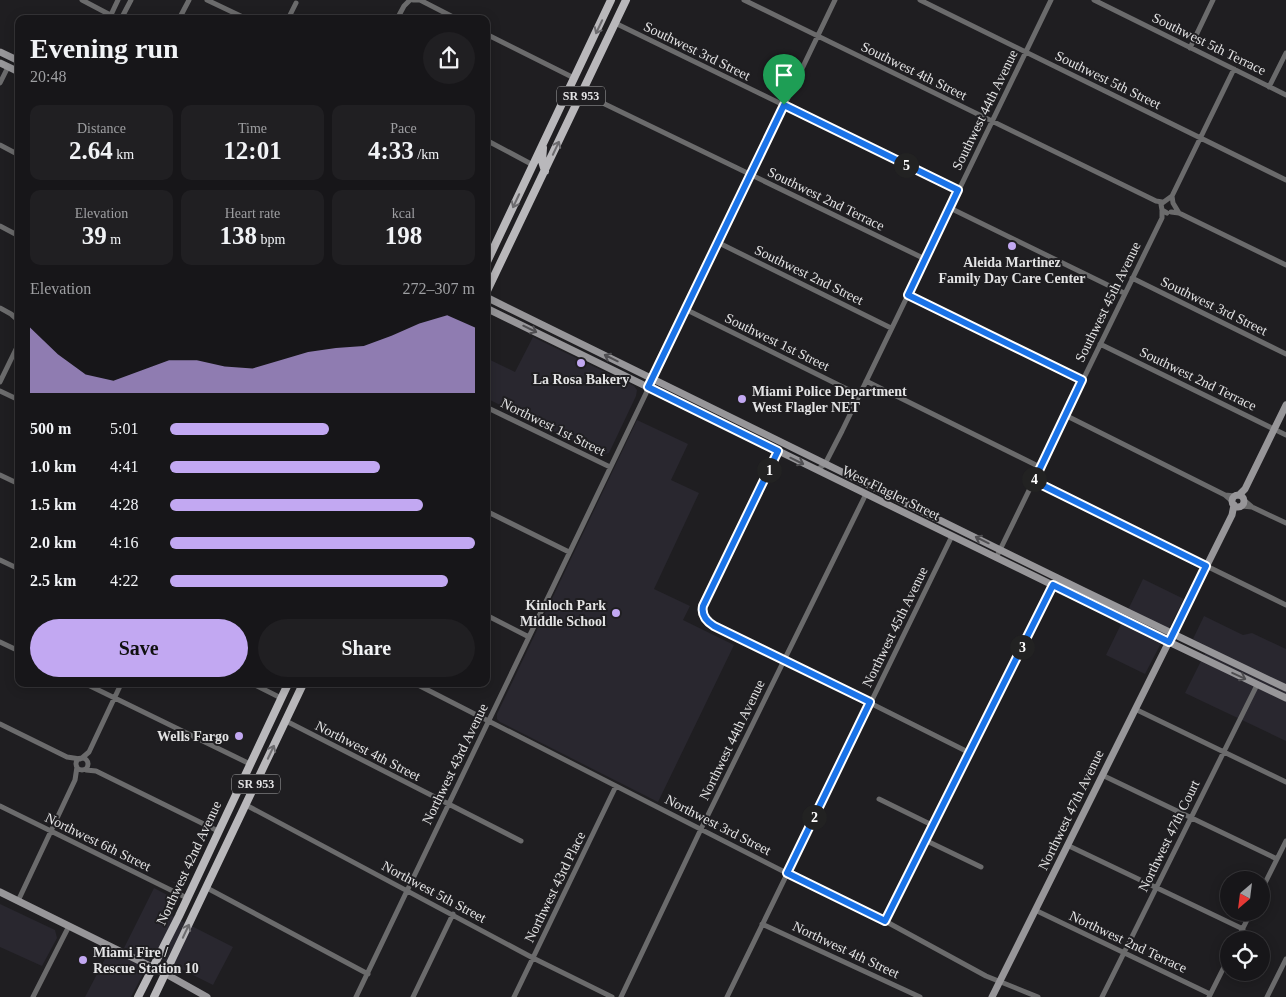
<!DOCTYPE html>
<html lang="en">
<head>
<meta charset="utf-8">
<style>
	body { margin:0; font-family:"Times New Roman",serif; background:#201f22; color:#f1f3f6; height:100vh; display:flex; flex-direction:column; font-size:19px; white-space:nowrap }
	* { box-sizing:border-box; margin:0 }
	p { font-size:16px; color:#9e9fa2 }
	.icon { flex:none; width:28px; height:28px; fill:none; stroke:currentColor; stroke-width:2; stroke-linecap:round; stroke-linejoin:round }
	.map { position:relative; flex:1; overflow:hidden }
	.sheet { position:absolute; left:15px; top:15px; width:475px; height:672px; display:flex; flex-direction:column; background:#171619; border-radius:10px; box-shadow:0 2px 12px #0003,0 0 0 1px #363538 }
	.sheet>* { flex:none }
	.needle { width:32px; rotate:208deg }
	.buttons { position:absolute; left:1220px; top:871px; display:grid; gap:10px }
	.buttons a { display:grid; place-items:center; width:50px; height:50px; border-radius:50%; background:#171619; box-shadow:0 2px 12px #0003,0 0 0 1px #363538; font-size:25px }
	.pin { position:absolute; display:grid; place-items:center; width:42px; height:42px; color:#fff; margin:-51px -21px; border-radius:50% 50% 50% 0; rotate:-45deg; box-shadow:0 0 5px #0007 }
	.pin .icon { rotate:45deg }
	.km { position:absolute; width:25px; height:25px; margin:-12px; border-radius:50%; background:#222; color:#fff; font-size:14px; line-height:25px; text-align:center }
	.round { display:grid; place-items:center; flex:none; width:52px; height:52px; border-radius:26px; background:#201f22 }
	.headline { display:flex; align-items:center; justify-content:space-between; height:85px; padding:0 15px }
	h1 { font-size:28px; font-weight:800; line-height:38px }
	.figures { display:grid; grid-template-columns:repeat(3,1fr); gap:8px; height:85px; padding:5px 15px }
	.figures div { display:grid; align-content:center; border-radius:10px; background:#201f22; text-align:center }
	.figures b { font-size:25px; font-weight:800 }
	.figures small { font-size:14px; font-weight:400 }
	.figures p { font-size:14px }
	.chart { height:140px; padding:10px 15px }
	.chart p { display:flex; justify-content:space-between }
	.chart svg { width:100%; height:90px; margin-top:5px; fill:#c2a8f2; opacity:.7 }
	.cta { display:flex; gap:10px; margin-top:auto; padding:10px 15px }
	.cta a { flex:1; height:58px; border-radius:30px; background:#c2a8f2; color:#111; font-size:20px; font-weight:800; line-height:58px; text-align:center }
	.cta a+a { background:#201f22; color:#f1f3f6 }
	ul { padding:0 15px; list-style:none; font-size:16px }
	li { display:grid; grid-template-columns:80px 60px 1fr; align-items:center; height:38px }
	li i { height:12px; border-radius:6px; background:#c2a8f2 }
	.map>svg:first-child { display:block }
	.built { fill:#29272f }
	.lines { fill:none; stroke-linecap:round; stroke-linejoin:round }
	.street { stroke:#6b6b6c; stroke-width:5 }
	.secondary { stroke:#979699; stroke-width:7 }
	.primary { stroke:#b9b8bb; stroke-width:8 }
	.oneway { stroke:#6c6b6e }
	.oneway2 { stroke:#4f4e51 }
	.route-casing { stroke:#fff; stroke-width:10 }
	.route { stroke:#1a73e8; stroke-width:6 }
	.poi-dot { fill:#c2a8f2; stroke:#1f1e21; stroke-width:2 }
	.labels { text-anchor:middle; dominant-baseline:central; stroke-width:4; stroke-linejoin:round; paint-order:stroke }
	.shield { fill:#1f1e21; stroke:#a8a8aa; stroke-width:1 }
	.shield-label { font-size:12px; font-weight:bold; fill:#e3e3e4 }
	.street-label { font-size:14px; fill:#e3e3e4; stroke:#1f1e21 }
	.poi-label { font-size:14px; font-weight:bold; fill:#e3e3e4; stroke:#1f1e21 }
</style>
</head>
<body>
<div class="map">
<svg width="1286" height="997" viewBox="0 0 1286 997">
	<rect width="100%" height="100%" fill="#1f1e21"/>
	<path class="built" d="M533 337 634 386 637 390 636 396 609 453 601 455 486 398V358L515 372Z
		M637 420 688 444 671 480 699 493 654 589 690 606 683 620 734 645 658 802 500 722 497 719V714Z
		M1143 579 1184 599 1145 674 1106 655Z
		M1204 616 1243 635 1252 633 1286 649V741L1185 693 1208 647 1193 639Z
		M197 843 202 846 183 885 180 886 170 881 178 883Z
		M154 888 173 898 176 902 172 916 233 947 213 985 153 955 131 997H85L107 955 118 960Z
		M0 904 55 930 57 938 42 966 0 947Z"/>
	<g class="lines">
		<path class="street" d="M82 0 118 19
			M207 0 247 19
			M413 0H420L457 19
			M744 0 1156 201 1162 202
			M920 0 1286 180
			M1094 0 1286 95
			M109 19 118 0
			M121 19 131 0
			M179 19 189 0
			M288 19 296 3
			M397 19 404 6 410 0
			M615 23 958 190
			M486 34 574 78
			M1190 48 1213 0
			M0 83 8 67
			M1269 87 1286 53
			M582 93 925 259
			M486 140 533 165
			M0 145 19 155
			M1172 196 1173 203 1179 213
			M950 208 1124 293
			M1171 212 1179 213 1286 265
			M1167 213 1162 210 1161 204 1172 196 1234 69
			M0 226 19 236
			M717 242 891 328
			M1132 278 1286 354
			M908 295 1082 380
			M0 308 11 314 19 321
			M685 309 859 395
			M1100 344 1286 435
			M866 381 1040 467
			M0 382 19 343
			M0 391 19 400
			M486 407 610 467
			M1065 415 1225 495 1235 496
			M778 451 703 606C701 615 706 621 714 625L970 753
			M817 470 825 464 842 431 1051 0
			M0 475 19 484
			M1033 481 1286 605
			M1225 495 1232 501
			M1245 501 1252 507 1286 523
			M1242 506 1252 507
			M486 511 569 552
			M996 558 1162 218V211
			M0 560 19 569
			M486 615 529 637
			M0 642 19 651
			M86 684 250 764
			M253 684 281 698
			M416 684 818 889 885 921 986 976 1038 997
			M1135 709 1286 782
			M286 721 521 841
			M0 724 67 757 80 759
			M76 764a6 6 0 1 1 12 0a6 6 0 1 1-12 0Z
			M82 758 89 752 121 684
			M86 770 96 771 218 831
			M1102 775 1277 859
			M879 799 934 826
			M246 805 533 958 612 997
			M0 806 187 898
			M927 841 981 867
			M1067 845 1243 929
			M207 888 368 974
			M1261 891 1286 841
			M18 901 75 780 77 767
			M1035 910 1210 994
			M885 921 1057 577
			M762 924 920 997
			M1237 940 1251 912
			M33 997 69 926
			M356 997 835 0
			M413 997 453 914
			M514 997 616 786
			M621 997 701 829 866 494
			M727 997 952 536
			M1102 997 1257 685
			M1209 997 1229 957
			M1267 997 1286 959"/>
		<path class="secondary" d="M0 52 19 61
			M0 63 19 72
			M486 297 1086 592 1286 688
			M486 308 1169 642 1286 698
			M1232 501a6 6 0 1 1 12 0a6 6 0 1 1-12 0Z
			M1239 495 1245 489 1286 405
			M0 892 166 974 207 997
			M992 997 1232 515 1234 505"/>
		<path class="primary" d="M543 148 542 161 545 171
			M486 264 611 0
			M486 293 626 0
			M138 997 179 916 288 684
			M154 997 303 684"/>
	</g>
	<defs><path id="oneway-shaft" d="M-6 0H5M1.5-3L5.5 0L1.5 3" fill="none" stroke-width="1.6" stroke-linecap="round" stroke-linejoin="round" transform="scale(1.25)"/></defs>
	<g class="oneway">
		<use href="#oneway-shaft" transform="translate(599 27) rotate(115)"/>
		<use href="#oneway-shaft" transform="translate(556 148) rotate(-65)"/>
		<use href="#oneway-shaft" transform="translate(516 201) rotate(115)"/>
		<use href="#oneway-shaft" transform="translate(271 752) rotate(-65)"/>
		<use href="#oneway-shaft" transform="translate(186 931) rotate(-65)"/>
	</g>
	<g class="oneway2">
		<use href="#oneway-shaft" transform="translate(530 329) rotate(26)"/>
		<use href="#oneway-shaft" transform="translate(611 358) rotate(-154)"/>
		<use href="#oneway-shaft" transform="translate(797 461) rotate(26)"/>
		<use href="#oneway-shaft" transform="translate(982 540) rotate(-154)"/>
		<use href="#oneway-shaft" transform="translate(1239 676) rotate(25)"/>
	</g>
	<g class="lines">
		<g class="route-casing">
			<path id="route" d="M784 105 958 190 908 295 1082 380 1034 481 1206 566 1169 642 1053 585 885 921 787 873 870 702 714 626C706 621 701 615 703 606L778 451 648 387Z"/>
		</g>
		<use href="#route" class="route"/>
	</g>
	<g class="poi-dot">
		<circle cx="1012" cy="246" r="5"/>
		<circle cx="581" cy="363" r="5"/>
		<circle cx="742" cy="399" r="5"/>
		<circle cx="616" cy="613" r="5"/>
		<circle cx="239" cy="736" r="5"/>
		<circle cx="83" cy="960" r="5"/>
	</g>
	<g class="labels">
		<g class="shield">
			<rect x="557" y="86.5" width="48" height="19" rx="4"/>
			<rect x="232" y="774.5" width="48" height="19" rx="4"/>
		</g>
		<g class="shield-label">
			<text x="581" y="96">SR 953</text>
			<text x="256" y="784">SR 953</text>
		</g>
		<g class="street-label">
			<text transform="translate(1209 44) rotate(26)">Southwest 5th Terrace</text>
			<text transform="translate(697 51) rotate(26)">Southwest 3rd Street</text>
			<text transform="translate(914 71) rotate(26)">Southwest 4th Street</text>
			<text transform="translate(1108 80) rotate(26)">Southwest 5th Street</text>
			<text transform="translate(985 110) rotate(-64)">Southwest 44th Avenue</text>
			<text transform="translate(826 199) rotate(26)">Southwest 2nd Terrace</text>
			<text transform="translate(809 275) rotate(26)">Southwest 2nd Street</text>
			<text transform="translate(1108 302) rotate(-64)">Southwest 45th Avenue</text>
			<text transform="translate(1214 306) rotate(26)">Southwest 3rd Street</text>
			<text transform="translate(777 342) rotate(26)">Southwest 1st Street</text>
			<text transform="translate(1198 379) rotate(26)">Southwest 2nd Terrace</text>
			<text transform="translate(553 427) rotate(26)">Northwest 1st Street</text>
			<text transform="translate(891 493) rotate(26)">West Flagler Street</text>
			<text transform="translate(895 627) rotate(-64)">Northwest 45th Avenue</text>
			<text transform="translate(732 740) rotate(-64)">Northwest 44th Avenue</text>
			<text transform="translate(368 751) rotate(27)">Northwest 4th Street</text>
			<text transform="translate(455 764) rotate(-64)">Northwest 43rd Avenue</text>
			<text transform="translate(1071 810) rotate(-64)">Northwest 47th Avenue</text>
			<text transform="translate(718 825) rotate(27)">Northwest 3rd Street</text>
			<text transform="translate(1169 836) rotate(-64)">Northwest 47th Court</text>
			<text transform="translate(98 842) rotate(26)">Northwest 6th Street</text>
			<text transform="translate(189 863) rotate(-65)">Northwest 42nd Avenue</text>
			<text transform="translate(555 887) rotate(-64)">Northwest 43rd Place</text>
			<text transform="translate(434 892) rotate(28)">Northwest 5th Street</text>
			<text transform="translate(1128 942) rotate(25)">Northwest 2nd Terrace</text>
			<text transform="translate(846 950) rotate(25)">Northwest 4th Street</text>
		</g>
		<g class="poi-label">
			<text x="1012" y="262">Aleida Martinez<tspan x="1012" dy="16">Family Day Care Center</tspan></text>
			<text x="581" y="379">La Rosa Bakery</text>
			<text x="752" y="391" text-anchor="start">Miami Police Department<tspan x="752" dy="16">West Flagler NET</tspan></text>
			<text x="606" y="605" text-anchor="end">Kinloch Park<tspan x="606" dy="16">Middle School</tspan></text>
			<text x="229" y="736" text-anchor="end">Wells Fargo</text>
			<text x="93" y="952" text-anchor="start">Miami Fire /<tspan x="93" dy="16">Rescue Station 10</tspan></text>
		</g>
	</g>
</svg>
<div class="buttons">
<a><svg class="needle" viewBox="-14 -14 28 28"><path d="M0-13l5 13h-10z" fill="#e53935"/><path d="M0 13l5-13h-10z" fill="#9e9fa2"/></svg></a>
<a><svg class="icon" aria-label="locate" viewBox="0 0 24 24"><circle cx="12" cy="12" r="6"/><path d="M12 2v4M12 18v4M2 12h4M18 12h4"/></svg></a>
</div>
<div class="pin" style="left:784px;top:105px;background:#1e9e55"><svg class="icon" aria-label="arrive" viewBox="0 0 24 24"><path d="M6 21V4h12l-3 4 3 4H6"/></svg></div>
<b class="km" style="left:769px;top:470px">1</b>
<b class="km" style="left:814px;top:817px">2</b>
<b class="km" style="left:1022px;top:647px">3</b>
<b class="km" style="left:1034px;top:479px">4</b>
<b class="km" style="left:906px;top:165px">5</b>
<section class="sheet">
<div class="headline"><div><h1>Evening run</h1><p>20:48</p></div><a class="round"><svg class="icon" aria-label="share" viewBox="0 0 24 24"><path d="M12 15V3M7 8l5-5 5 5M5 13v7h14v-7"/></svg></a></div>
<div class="figures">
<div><p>Distance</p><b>2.64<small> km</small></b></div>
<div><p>Time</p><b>12:01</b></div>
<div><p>Pace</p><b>4:33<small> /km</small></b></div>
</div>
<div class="figures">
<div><p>Elevation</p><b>39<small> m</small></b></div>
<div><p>Heart rate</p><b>138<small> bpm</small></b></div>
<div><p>kcal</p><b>198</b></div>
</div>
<div class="chart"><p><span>Elevation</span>272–307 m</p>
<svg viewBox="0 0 160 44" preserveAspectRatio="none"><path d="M0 44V12L10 25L20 35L30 38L40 33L50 28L60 28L70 31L80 32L90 28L100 24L110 22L120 21L130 16L140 10L150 6L160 12V44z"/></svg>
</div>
<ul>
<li><b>500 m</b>5:01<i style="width:52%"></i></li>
<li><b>1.0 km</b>4:41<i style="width:69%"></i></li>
<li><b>1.5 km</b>4:28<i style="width:83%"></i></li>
<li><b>2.0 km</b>4:16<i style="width:100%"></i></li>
<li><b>2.5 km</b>4:22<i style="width:91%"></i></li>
</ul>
<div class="cta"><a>Save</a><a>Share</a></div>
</section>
</div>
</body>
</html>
